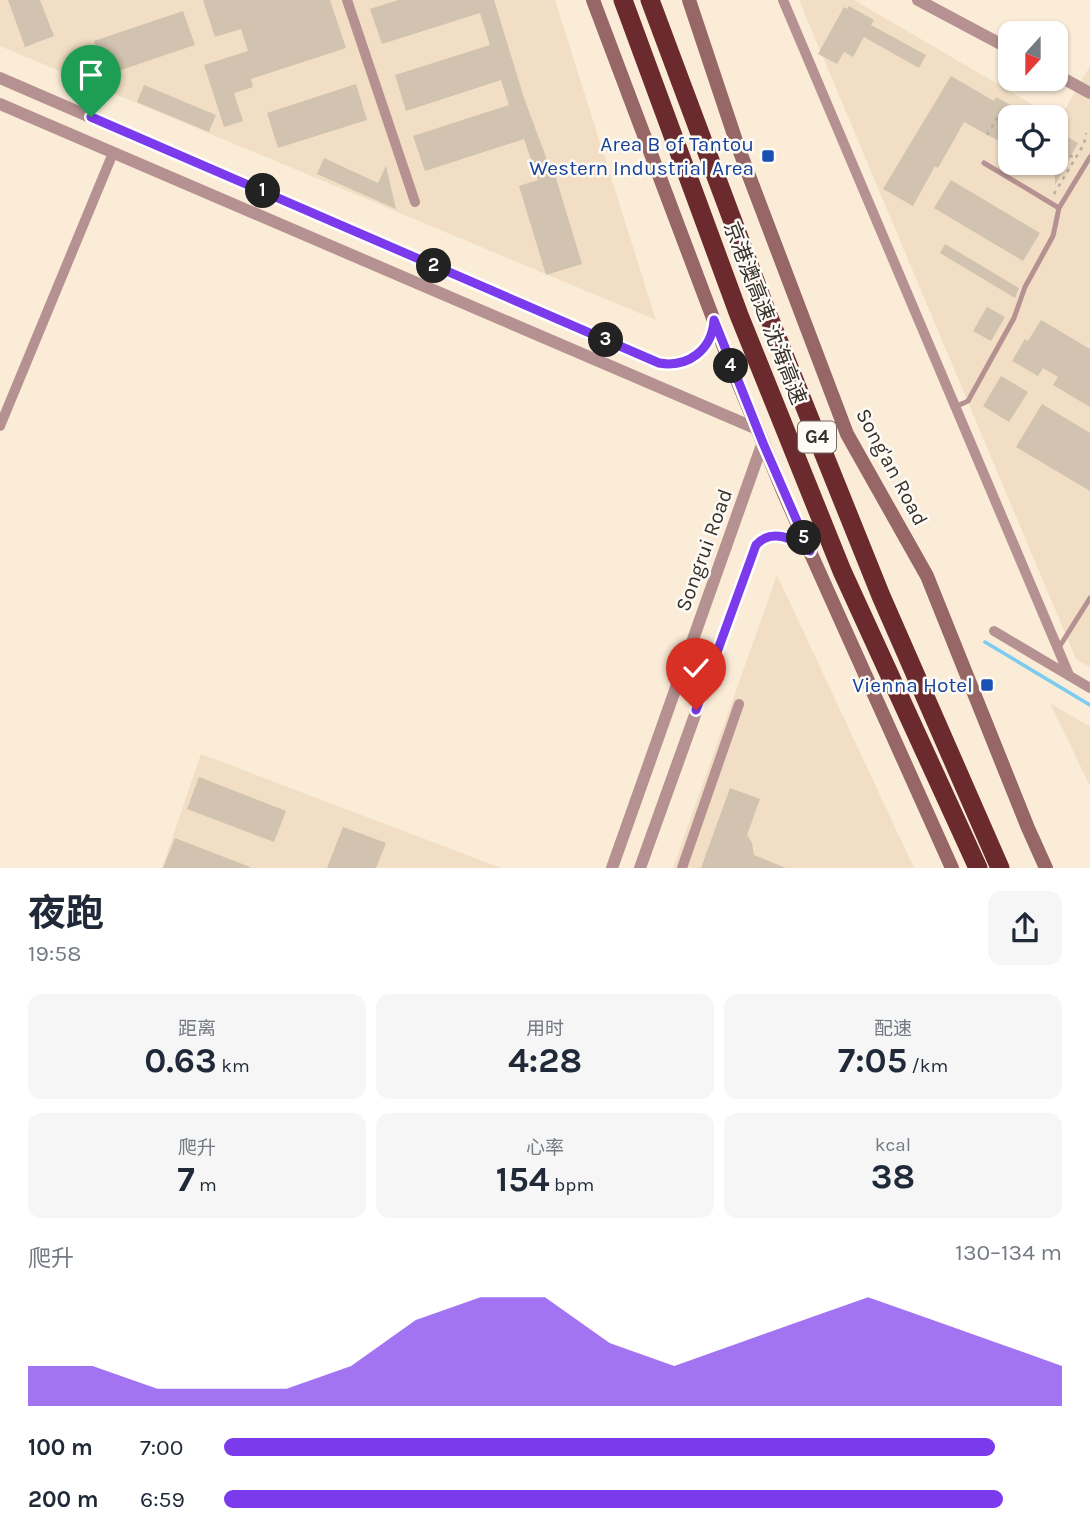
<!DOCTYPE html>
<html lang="zh">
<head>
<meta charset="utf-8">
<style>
	body { margin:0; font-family:Karla,"Noto Sans SC",sans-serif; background:#f6f6f7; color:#1f2937; height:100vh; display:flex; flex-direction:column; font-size:26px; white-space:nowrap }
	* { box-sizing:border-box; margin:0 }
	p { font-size:23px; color:#747a83 }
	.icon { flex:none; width:38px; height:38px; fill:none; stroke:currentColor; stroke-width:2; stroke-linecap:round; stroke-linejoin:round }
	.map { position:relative; height:868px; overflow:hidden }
	.side { display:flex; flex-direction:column; background:#fff; flex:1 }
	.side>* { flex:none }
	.needle { width:46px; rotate:201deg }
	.controls { position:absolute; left:998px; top:21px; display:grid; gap:14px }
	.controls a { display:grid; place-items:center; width:70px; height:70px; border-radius:14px; background:#fff; box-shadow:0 2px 5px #0004; font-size:35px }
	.pin { position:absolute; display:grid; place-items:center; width:60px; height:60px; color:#fff; margin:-72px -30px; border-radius:50% 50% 50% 0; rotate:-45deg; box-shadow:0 0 7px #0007 }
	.pin .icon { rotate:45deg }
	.km { position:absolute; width:35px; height:35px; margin:-18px; border-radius:50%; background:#222; color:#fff; font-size:19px; line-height:35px; text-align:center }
	.round { display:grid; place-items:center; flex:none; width:74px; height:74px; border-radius:14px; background:#f6f6f7 }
	.head { display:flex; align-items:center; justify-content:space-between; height:119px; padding:0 28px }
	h1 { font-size:38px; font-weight:700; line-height:52px }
	.stats { display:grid; grid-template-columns:repeat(3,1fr); gap:10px; height:119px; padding:7px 28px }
	.stats div { display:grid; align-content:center; border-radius:14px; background:#f6f6f7; text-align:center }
	.stats b { font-size:35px; font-weight:700 }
	.stats small { font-size:19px; font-weight:400 }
	.stats p { font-size:19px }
	.chart { height:196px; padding:14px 28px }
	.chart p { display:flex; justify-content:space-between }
	.chart svg { width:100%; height:126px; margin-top:7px; fill:#7c3aed; opacity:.7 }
	ul { padding:0 28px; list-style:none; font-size:23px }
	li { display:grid; grid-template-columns:112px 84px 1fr; align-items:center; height:52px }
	li i { height:18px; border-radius:9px; background:#7c3aed }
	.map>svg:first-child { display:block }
	.built { fill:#f1dec4 }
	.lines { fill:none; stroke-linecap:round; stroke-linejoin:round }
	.stream { stroke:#7ccbf0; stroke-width:3.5 }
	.building { fill:#d1c3af }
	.path { stroke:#bbb09f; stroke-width:2.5; stroke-dasharray:3.5 5; stroke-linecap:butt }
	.service { stroke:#b59291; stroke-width:5 }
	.minor { stroke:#b59291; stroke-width:10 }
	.tertiary { stroke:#b59291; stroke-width:12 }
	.secondary { stroke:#976666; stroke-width:14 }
	.motorway { stroke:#6b2a2d; stroke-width:19 }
	.route-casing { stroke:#fff; stroke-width:14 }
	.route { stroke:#7c3aed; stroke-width:9 }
	.transit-dot { fill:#1a4fb4; stroke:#fefbf7; stroke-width:2.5 }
	.labels { text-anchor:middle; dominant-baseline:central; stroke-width:5; stroke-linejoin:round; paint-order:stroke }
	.shield { fill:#fefbf7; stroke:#716d66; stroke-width:2 }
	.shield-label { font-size:19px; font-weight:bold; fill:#353028 }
	.transit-label { font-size:21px; fill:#164399; stroke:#fefbf7; text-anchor:end }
	.street-label { font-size:21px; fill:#353028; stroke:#fefbf7 }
</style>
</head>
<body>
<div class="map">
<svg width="1090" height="868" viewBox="0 0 1090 868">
	<rect width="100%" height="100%" fill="#faecd7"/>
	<path class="built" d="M0 0H555L656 320 0 46Z
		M799 0H854L1054 117H1010V163H1055V118L1059 120 1090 66V667L1076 659Z
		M777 575 914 868H673Z
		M1050 703 1090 727V786Z
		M201 754 501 868H162Z"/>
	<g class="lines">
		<path class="stream" d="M985 642 1090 705"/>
	</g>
	<path class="building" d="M8 0H40L54 36 25 47Z
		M203 0H330L346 48 251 79 253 87 234 93 243 121 224 127 204 65 248 51 241 29 215 37Z
		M398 0H494L524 98 553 176 555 175 582 264 546 275 519 186 538 180 524 139 425 171 413 136 509 105 501 80 406 111 395 75 490 45 480 13 382 44 370 9Z
		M849 6 874 20 871 25 926 55 919 68 864 37 853 57 844 52 837 64 818 54 844 7 847 9Z
		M183 11 195 45 106 75 94 41Z
		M951 76 994 101 996 97 1032 117H1010V147L964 122 938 168 935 166 913 206 883 189Z
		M356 84 367 120 278 148 267 113Z
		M144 85 216 115 209 132 137 102Z
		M1055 130 1078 143 1055 185V172L1038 163H1055Z
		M324 158 378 183 386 166 396 209 317 174Z
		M951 180 1040 233 1023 261 934 208Z
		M945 244 1019 288 1015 298 940 253Z
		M987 307 1005 317 991 341 973 331Z
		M1041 320 1090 349V407L1053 385 1058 377 1043 368 1038 376 1012 361 1025 339 1028 341Z
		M1001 376 1028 392 1009 422 983 406Z
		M1042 404 1090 433V491L1016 447Z
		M199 777 286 811 274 842 187 809Z
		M730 788 760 799 747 835 752 843 754 855 786 868H701Z
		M343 827 386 843 376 868H327Z
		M175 838 250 867V868H163Z"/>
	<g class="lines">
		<path class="path" d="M987 135 999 115 1010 121
			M1055 147 1076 159
			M1054 194 1084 144 1086 133"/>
		<path class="service" d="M984 163 1059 208 1090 157
			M955 407 968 401 1014 318 1025 287 1053 236 1059 208
			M1058 649 1090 598"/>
		<path class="minor" d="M347 0 415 202
			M783 0 1069 675
			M0 426 113 153
			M994 631 1090 688
			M682 868 739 704"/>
		<path class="tertiary" d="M918 0 1010 49
			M1055 74 1090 93
			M0 78 659 363C688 368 712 350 714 320
			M0 104 757 429
			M612 868 763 442
			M640 868 756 545C771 527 795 538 810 551"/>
		<path class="secondary" d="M593 0 728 358 785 496 952 868
			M689 0 737 144 847 434 927 576 1028 828 1046 868"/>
		<path class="motorway" d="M623 0 739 315 842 571 978 868
			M650 0 766 310 881 596 1000 868"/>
	</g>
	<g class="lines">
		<g class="route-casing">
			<path id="route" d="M91 117 659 363C688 368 712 350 714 320L763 443 810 551C794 538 771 528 756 545L696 710"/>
		</g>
		<use href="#route" class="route"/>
	</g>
	<g class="transit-dot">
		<rect x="761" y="149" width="14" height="14" rx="3.5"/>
		<rect x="980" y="678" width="14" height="14" rx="3.5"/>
	</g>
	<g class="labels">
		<rect class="shield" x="798" y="421.5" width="38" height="31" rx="5"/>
		<g class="shield-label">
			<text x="817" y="437">G4</text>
		</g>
		<g class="transit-label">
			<text x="754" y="144">Area B of Tantou<tspan x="754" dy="24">Western Industrial Area</tspan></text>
			<text x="973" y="685">Vienna Hotel</text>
		</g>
		<g class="street-label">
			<text transform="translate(765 313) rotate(69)">京港澳高速 沈海高速</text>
			<text transform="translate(892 467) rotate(62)">Song'an Road</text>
			<text transform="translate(704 550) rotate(-70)">Songrui Road</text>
		</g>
	</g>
</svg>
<div class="controls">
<a><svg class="needle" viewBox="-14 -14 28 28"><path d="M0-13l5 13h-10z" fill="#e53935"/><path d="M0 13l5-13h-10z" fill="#747a83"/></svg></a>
<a><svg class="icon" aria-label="locate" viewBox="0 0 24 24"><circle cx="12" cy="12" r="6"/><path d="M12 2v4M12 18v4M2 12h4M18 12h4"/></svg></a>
</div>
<div class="pin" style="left:91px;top:117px;background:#1e9e55"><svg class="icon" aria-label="arrive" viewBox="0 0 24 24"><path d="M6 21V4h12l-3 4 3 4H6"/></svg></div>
<div class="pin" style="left:696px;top:710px;background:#d93025"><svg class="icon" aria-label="check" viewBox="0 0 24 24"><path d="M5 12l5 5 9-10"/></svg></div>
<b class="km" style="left:263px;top:191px">1</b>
<b class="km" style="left:434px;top:266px">2</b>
<b class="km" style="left:606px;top:340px">3</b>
<b class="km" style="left:731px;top:366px">4</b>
<b class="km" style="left:804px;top:538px">5</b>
</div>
<section class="side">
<div class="head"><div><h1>夜跑</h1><p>19:58</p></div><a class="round"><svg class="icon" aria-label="share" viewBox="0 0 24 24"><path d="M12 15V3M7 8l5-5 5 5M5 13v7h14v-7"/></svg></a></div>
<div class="stats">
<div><p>距离</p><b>0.63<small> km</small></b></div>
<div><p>用时</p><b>4:28</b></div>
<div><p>配速</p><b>7:05<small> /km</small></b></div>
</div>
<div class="stats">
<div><p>爬升</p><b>7<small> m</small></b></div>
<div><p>心率</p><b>154<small> bpm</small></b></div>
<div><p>kcal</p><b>38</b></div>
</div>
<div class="chart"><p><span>爬升</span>130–134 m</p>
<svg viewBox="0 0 160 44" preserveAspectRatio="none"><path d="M0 44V30L10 30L20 38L30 38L40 38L50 30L60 14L70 6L80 6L90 22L100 30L110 22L120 14L130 6L140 14L150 22L160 30V44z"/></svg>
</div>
<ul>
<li><b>100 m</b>7:00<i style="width:92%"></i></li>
<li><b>200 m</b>6:59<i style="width:93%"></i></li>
</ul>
</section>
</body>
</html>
